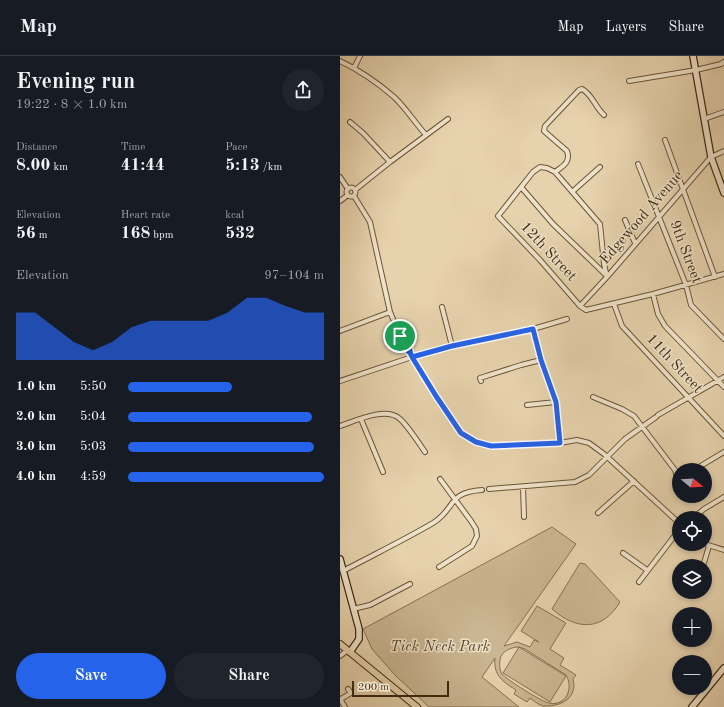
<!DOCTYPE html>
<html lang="en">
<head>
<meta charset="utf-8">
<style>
	body { margin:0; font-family:"Old Standard TT",serif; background:#20242c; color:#f1f3f6; height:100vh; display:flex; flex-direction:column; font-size:15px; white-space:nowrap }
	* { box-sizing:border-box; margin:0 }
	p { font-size:13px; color:#9ea1a6 }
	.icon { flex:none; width:22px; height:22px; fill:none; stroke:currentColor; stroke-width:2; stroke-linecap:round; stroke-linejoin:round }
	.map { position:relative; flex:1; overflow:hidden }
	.details { display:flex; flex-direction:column; background:#171b24; width:340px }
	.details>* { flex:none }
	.needle { width:26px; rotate:108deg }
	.buttons { position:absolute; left:332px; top:407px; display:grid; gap:8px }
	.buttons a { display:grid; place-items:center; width:40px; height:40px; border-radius:50%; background:#171b24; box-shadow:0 2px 6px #0003; font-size:20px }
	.scale { position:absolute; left:12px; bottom:10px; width:97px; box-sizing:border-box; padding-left:4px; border:2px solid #412c10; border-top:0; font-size:11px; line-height:14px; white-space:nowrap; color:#412c10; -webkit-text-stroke:3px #efe2ca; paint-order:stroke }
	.pin { position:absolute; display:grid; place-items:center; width:34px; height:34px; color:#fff; margin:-17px; border:2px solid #fff; border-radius:50%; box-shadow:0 1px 4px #0007 }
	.round { display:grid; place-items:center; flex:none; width:42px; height:42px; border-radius:21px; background:#20242c }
	.overview { display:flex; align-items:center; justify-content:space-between; height:68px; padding:0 16px }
	h1 { font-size:22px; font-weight:800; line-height:30px }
	.figures { display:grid; grid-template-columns:repeat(3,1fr); gap:6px; height:68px; padding:4px 16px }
	.figures div { display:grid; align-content:center }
	.figures b { font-size:17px; font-weight:800 }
	.figures small { font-size:11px; font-weight:400 }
	.figures p { font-size:11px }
	.chart { height:112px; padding:8px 16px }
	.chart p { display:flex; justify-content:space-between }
	.chart svg { width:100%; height:72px; margin-top:4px; fill:#2563eb; opacity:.7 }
	.primary-button { display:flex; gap:8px; margin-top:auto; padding:8px 16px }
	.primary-button a { flex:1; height:46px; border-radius:24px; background:#2563eb; color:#fff; font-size:16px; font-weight:800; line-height:46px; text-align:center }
	.primary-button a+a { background:#20242c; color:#f1f3f6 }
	ul { padding:0 16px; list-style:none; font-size:13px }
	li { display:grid; grid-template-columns:64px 48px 1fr; align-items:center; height:30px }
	li i { height:10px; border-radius:5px; background:#2563eb }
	header { display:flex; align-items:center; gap:24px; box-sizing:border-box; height:56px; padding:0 20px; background:#171b24; border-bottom:1px solid #363941 }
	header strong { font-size:19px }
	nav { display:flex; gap:22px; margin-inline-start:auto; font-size:14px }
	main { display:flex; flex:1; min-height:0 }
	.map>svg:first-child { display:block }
	.green { fill:#cab692; stroke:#867151; fill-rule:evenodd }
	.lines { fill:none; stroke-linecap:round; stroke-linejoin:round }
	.street-casing { stroke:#6a5637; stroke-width:6 }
	.secondary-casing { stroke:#412c10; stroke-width:8 }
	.primary-casing { stroke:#412c10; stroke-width:8 }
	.street { stroke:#efe2ca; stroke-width:4 }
	.secondary { stroke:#efe2ca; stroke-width:5.5 }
	.primary { stroke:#e6d2ad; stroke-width:6 }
	.route-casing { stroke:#fff; stroke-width:8 }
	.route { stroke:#2563eb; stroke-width:5 }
	.labels { text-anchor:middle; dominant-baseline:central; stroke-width:3; stroke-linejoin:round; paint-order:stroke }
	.street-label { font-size:15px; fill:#412c10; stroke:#efe2ca }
	.park-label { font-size:15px; font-style:italic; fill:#5c482a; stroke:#efe2ca }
</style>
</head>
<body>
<header>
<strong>Map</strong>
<nav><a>Map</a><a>Layers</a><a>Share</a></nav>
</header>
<main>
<section class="details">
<div class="overview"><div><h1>Evening run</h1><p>19:22 · 8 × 1.0 km</p></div><a class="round"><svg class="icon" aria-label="share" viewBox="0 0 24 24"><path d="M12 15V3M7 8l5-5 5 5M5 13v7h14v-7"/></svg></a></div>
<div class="figures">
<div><p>Distance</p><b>8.00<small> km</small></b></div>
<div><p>Time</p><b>41:44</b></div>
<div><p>Pace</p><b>5:13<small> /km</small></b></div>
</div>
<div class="figures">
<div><p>Elevation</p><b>56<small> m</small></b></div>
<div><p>Heart rate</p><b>168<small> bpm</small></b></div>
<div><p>kcal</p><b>532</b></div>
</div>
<div class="chart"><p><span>Elevation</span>97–104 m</p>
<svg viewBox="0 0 160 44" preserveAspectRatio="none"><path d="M0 44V15L10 15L20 24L30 33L40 38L50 33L60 24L70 20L80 20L90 20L100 20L110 15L120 6L130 6L140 11L150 15L160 15V44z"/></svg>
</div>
<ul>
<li><b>1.0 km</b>5:50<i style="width:53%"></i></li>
<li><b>2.0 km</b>5:04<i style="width:94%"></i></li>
<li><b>3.0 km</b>5:03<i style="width:95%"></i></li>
<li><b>4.0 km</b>4:59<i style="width:100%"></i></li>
</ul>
<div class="primary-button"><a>Save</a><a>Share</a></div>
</section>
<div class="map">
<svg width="384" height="651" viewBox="0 0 384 651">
	<rect width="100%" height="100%" fill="#e6d2ad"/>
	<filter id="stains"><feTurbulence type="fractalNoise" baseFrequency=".005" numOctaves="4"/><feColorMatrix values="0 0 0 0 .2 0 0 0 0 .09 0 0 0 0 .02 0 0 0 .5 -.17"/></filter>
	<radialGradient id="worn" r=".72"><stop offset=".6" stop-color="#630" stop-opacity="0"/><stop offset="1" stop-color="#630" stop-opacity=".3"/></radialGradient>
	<path class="green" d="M212 471 236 488 164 590 177 586 190 591 194 584 199 586 181 575 197 550 226 567 210 593 224 602 220 609 236 619 233 623C238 641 222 651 203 650 199 649 194 645 190 642L187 646 174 638 176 634C163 626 153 619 155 602L142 621 179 651H89L55 619 32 593 23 573ZM179 591 163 617 210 646 226 620 179 591 185 593 226 619C234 632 226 651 209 647 202 646 166 623 162 618 159 613 159 606 161 600 165 594 172 591 179 591Z
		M240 507 245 508 280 546C262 576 236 574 212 553Z"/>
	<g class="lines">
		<g class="street-casing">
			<path id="street" d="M0 5C19 14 38 27 54 41 66 52 75 67 86 79
				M14 12 20 0
				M289 25 356 14 381 8 384 6
				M364 63 384 56
				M10 66 23 77 50 106
				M325 84 375 221
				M298 108 346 229 351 249 384 283
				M215 116C223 110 231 106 227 95L204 75 205 70 239 34 242 33C252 38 255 51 264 59
				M0 121 8 133
				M181 131 213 168 267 220
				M6.5 136a4.5 4.5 0 1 1 9 0a4.5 4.5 0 1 1-9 0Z
				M15 134 50 106 108 63
				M232 136 260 111
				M14 140 30 166 50 256 66 293 70 297
				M0 145 8 139
				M285 164 295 187
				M267 221 264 208 260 168 215 116 207 112 200 111 193 116 158 160 200 204 240 250 246 254 313 238 384 218
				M313 238 318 258 325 270 384 331
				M274 248 282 270 384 380
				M240 250 267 221 371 101 384 95
				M102 251 112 290
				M193 273 201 304 216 346 220 387
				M0 275 50 256
				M60 280C71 285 68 293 72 301L96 341 121 377 136 386 151 390 220 387 237 384 249 387 264 398 339 467
				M0 325 72 301 112 290 193 273 227 263
				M141 325 140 322 181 309 201 304
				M253 341 282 353 294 360 335 414 338 424
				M187 349 216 346
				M318 359 384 321
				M21 363 43 416
				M0 370C15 365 46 350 60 363 68 370 78 386 85 396
				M359 411 384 396
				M183 431 184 461
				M149 433 235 426 249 419 285 383 316 361
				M258 457 294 425
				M353 462 364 453 384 441
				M365 488 384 494
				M283 497 307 514
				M363 510 369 490
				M99 511 132 490 137 480 136 473 131 465 100 423
				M3 515C33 499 64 484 93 467 116 453 107 436 142 434
				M299 526 339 474
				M13 553 30 549 70 528
				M0 600 8 594
				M0 643 5 651
				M1 643 11 637 8 633"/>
		</g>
		<g class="secondary-casing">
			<path id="secondary" d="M353 0 371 101 384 137
				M0 503 19 573V583L10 596
				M352 651 384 612"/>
		</g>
		<g class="primary-casing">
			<path id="primary" d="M0 588 77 651"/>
		</g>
		<use href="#street" class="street"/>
		<use href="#secondary" class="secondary"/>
		<use href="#primary" class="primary"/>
	</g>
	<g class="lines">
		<g class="route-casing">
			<path id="route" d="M60 280C71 285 68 293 72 301L96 340 121 377 136 386 151 390 220 387 216 346 201 304 193 273 112 290 72 301 70 297 66 293 60 280"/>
		</g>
		<use href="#route" class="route"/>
	</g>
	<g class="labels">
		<g class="street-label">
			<text transform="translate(302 162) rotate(-49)">Edgewood Avenue</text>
			<text transform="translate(208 196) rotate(47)">12th Street</text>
			<text transform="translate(345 196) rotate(69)">9th Street</text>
			<text transform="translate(334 308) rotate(47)">11th Street</text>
		</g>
		<g class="park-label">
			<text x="100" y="591">Tick Neck Park</text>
		</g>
	</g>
	<rect width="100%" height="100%" filter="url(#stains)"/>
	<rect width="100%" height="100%" fill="url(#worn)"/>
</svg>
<div class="buttons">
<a><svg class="needle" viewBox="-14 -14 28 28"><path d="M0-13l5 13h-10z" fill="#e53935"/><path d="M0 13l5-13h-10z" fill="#9ea1a6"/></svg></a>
<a><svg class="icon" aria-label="locate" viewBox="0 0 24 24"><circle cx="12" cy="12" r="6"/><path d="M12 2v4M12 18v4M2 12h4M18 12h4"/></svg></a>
<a><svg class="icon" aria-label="layers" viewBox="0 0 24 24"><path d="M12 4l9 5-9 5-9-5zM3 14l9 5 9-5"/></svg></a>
<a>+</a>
<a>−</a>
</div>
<div class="scale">200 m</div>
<div class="pin" style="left:60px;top:280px;background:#1e9e55"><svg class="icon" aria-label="arrive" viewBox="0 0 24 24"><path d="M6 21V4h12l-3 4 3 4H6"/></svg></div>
</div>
</main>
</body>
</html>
